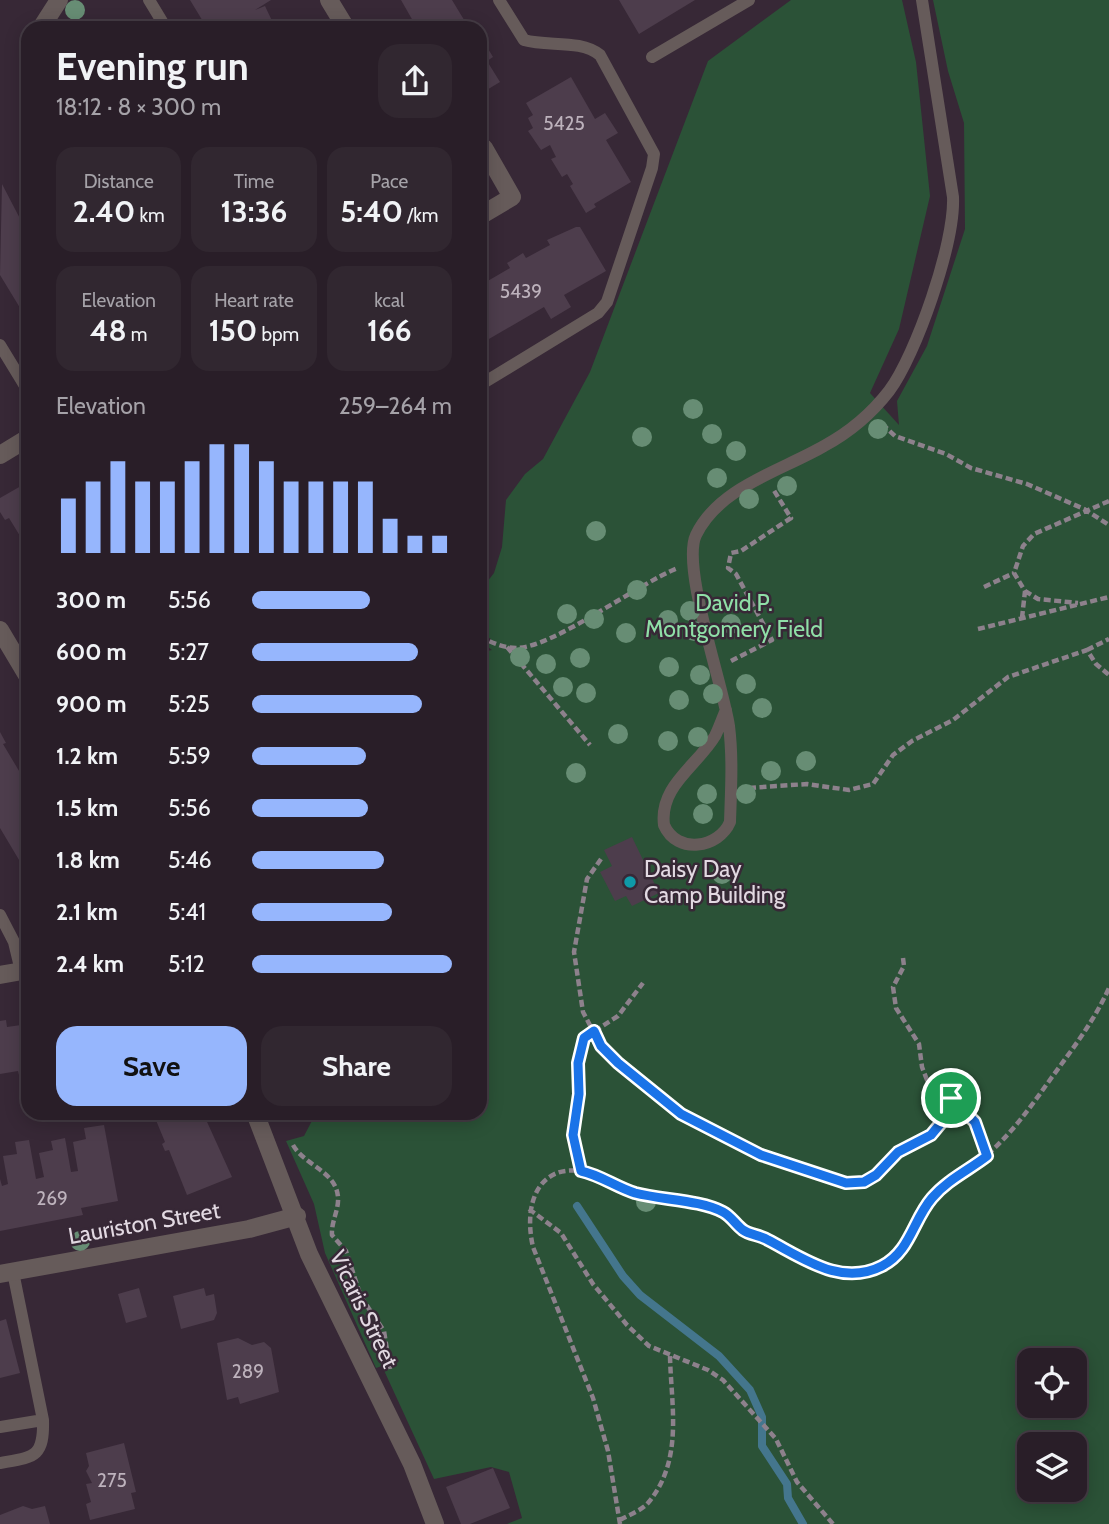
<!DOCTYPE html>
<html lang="en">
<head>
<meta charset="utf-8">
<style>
	body { margin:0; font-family:Cabin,sans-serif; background:#312730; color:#f1f3f6; height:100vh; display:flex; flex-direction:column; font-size:26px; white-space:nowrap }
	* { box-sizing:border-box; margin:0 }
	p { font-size:23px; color:#a5a2a8 }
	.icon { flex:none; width:38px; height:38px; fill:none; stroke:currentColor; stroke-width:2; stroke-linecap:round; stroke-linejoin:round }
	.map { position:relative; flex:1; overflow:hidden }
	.drawer { position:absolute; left:21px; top:21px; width:466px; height:1099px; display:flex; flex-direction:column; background:#291e28; border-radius:21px; box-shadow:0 4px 18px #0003,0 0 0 2px #453c45 }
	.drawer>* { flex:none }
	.buttons { position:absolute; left:1017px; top:1348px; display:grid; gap:14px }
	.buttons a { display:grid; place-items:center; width:70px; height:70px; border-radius:14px; background:#291e28; box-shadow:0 4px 18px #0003,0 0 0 2px #453c45; font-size:35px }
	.pin { position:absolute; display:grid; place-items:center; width:60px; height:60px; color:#fff; margin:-30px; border:4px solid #fff; border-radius:50%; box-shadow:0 2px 7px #0007 }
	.round { display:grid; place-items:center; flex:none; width:74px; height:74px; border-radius:21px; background:#312730 }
	.headline { display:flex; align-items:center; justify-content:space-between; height:119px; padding:0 35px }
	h1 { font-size:38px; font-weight:700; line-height:52px }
	.metrics { display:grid; grid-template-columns:repeat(3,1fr); gap:10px; height:119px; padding:7px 35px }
	.metrics div { display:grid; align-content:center; border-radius:18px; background:#312730; text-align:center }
	.metrics b { font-size:30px; font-weight:700 }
	.metrics small { font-size:19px; font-weight:400 }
	.metrics p { font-size:19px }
	.chart { height:196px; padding:14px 35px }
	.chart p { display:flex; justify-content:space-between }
	.chart svg { width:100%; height:126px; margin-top:7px; stroke:#96b6fd; stroke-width:6 }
	.cta { display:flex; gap:14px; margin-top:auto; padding:14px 35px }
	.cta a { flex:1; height:80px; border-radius:21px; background:#96b6fd; color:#111; font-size:28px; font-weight:700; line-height:80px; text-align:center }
	.cta a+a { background:#312730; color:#f1f3f6 }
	ul { padding:0 35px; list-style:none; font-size:23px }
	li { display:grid; grid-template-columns:112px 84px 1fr; align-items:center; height:52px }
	li i { height:18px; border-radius:9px; background:#96b6fd }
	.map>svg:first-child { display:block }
	.green { fill:#2b5237; fill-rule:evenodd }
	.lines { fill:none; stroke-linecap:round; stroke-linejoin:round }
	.stream { stroke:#44768d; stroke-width:8 }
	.building { fill:#4d3d4c }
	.path { stroke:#8d818c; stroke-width:4.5; stroke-dasharray:7 3.5; stroke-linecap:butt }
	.lane { stroke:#665b5a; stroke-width:12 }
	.street { stroke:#665b5a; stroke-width:18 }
	.tree { fill:#678d74 }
	.route-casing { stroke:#fff; stroke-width:14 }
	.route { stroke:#1a73e8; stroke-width:9 }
	.culture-dot { fill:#0f9aa8; stroke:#372836; stroke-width:2.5 }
	.labels { text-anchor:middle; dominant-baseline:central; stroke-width:5; stroke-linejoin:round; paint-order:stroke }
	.number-label { font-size:19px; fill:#bdb2bc }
	.park-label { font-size:23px; fill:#8fdfa7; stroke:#372836 }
	.poi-label { font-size:23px; fill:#e2d9e2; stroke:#372836; text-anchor:start }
	.street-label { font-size:23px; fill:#e2d9e2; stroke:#372836 }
</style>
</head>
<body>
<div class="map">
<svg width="1109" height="1524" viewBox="0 0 1109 1524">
	<rect width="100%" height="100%" fill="#372836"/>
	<path class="green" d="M791 0H902L916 62 930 196 899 329 870 393 899 425 897 401 927 346 965 229 964 123 948 71 933 0H1109V1524H507L522 1518 509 1472 491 1467 434 1479 382 1366 376 1368 325 1253 314 1204 286 1141 304 1136 316 1113H480V671L487 651 492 650 488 647 491 639 480 633V591L494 573 502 547 506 500 525 474 543 459 590 372 708 61ZM1029 1360H1074V1405H1029ZM1029 1444H1074V1489H1029Z"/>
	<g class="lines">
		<path class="stream" d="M577 1206 623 1276 640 1295 719 1356 750 1390 762 1417V1446L787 1484 788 1498 803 1524"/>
	</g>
	<path class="building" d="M190 0H271L255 10 265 6 274 25 270 28H207Z
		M401 0H452L469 28H417Z
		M619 0H695L639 34Z
		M481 37 493 57 487 61 500 82 480 94Z
		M571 77 595 119 605 113 618 133 606 140 631 182 594 204 596 207 586 213 570 186 573 184 567 174 562 177 551 159 556 157 550 145 541 150 528 131 533 128 528 118 533 115 526 103Z
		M2 184 28 234V321L0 275Z
		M576 227H580L606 271 564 295 571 307 551 319 544 307 482 343 480 280 484 278 486 282 510 268 507 263 523 253 526 258 550 245 547 240Z
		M28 482V549L9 518 5 520 0 512V498Z
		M0 732 6 743 3 744 28 786V875L0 828Z
		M632 837 659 893 632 906 626 896 615 901 600 872 612 866 604 850Z
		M6 1020 7 1027 28 1024 27 1073 19 1075 18 1071 0 1074V1021Z
		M153 1113H203L232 1177 187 1195 169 1150 165 1151 162 1144 165 1142Z
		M104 1125 118 1201 81 1208 83 1215 0 1231V1179L2 1186 8 1184 3 1156 17 1154 15 1142 29 1140 36 1179 44 1177 39 1153 53 1150 51 1141 65 1138 71 1172 78 1171 73 1142 86 1139 84 1128Z
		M139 1288 147 1317 126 1323 118 1294Z
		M204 1288 206 1296 214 1294 217 1313 214 1320 181 1329 173 1296Z
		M6 1319 20 1373 0 1378V1321Z
		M238 1338 252 1345 264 1342 271 1348 279 1392 240 1404 238 1397 227 1400 217 1343Z
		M124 1443 136 1492 131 1493 135 1509 90 1520 86 1504 91 1502 86 1484 92 1483 86 1471 89 1466 86 1453Z
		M493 1468 510 1508 470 1524H461L446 1487Z
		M23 1506 32 1509 45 1506 50 1524H0V1515Z"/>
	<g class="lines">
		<path class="path" d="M882 424 895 436 946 454 971 468 1027 484 1084 509 1109 525
			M984 587 1014 573
			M1025 591 1038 599 1078 603
			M1022 618 1025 591 1014 573 1023 546 1034 534 1109 501
			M978 629 1109 597
			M480 637C491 642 503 648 516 648 553 648 637 584 678 568
			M507 647 590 745
			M1087 650 1109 639
			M731 661 772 640 736 574 728 568 731 553 741 551 791 518 773 489
			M749 788 807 784 849 790 873 784 893 755 912 741 953 720 1008 677 1087 650 1096 664 1109 675
			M601 859 587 879 574 952 583 1012 601 1046 681 1114 761 1155 846 1183 864 1182 876 1175 898 1152 931 1135 946 1117 951 1098
			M903 958 904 966 893 987 896 1008 919 1044 922 1067 927 1080 969 1113 987 1156
			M293 1145C305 1166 336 1171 338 1197 339 1210 331 1222 332 1235L346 1251 361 1297 384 1331 390 1369
			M580 1170 573 1135 579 1094V1048L584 1038 618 1016 643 983
			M529 1209 561 1233 593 1284 627 1325 649 1346 708 1370 723 1380 776 1439 797 1482 833 1524
			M620 1520C629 1515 642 1510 648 1503 684 1460 671 1406 670 1356
			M620 1524 608 1451 593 1398 533 1247C522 1199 542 1156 597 1175 612 1180 625 1190 641 1194 667 1201 699 1200 723 1212 731 1216 736 1224 743 1230 750 1235 760 1235 768 1239 799 1255 828 1279 866 1272 908 1264 909 1222 934 1196 950 1179 971 1170 988 1154 1014 1131 1032 1105 1052 1077 1074 1047 1094 1021 1109 988"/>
		<path class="lane" d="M149 0 166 28
			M652 57 749 0
			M0 345 28 391
			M480 385 598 313 607 302 652 168 654 154 600 55C580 39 548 47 524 40L499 0
			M480 551V559
			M726 710C722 719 719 728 715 736 697 766 659 786 664 825 677 855 719 848 730 822 731 790 733 758 729 726 723 685 681 566 696 535 719 487 781 471 824 446 848 433 872 413 889 391 916 355 955 243 953 197L922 0
			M0 915 14 942 21 971
			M13 1272 43 1420
			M0 1427 43 1420C44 1458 34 1457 0 1463"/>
		<path class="street" d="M329 0 346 28
			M41 28 59 0
			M480 150 484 148 512 197 480 216
			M0 455 28 438
			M0 630 28 677
			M0 975 28 970
			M255 1113 309 1254 412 1464 435 1524
			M0 1274 249 1229 297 1216"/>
	</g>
	<g class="tree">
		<circle cx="75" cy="10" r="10"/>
		<circle cx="693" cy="409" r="10"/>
		<circle cx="878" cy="429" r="10"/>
		<circle cx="712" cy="434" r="10"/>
		<circle cx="642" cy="437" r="10"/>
		<circle cx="736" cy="451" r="10"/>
		<circle cx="717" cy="478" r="10"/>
		<circle cx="787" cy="486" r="10"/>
		<circle cx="749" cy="499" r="10"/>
		<circle cx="596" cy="531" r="10"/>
		<circle cx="637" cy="590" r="10"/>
		<circle cx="690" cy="611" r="10"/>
		<circle cx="567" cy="614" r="10"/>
		<circle cx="594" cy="619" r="10"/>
		<circle cx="668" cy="620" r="10"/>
		<circle cx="731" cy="624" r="10"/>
		<circle cx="694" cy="631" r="10"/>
		<circle cx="626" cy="633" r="10"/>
		<circle cx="520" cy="657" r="10"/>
		<circle cx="580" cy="658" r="10"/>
		<circle cx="546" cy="664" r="10"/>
		<circle cx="669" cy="667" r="10"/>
		<circle cx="700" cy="675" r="10"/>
		<circle cx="746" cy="684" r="10"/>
		<circle cx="563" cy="687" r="10"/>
		<circle cx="586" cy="693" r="10"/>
		<circle cx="713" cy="694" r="10"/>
		<circle cx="679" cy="700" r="10"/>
		<circle cx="762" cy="708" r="10"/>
		<circle cx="618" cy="734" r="10"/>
		<circle cx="698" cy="737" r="10"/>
		<circle cx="668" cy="741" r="10"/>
		<circle cx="806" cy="761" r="10"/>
		<circle cx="771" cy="771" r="10"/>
		<circle cx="576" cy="773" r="10"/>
		<circle cx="707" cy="794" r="10"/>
		<circle cx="746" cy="794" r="10"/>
		<circle cx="703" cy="814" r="10"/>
		<circle cx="722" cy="874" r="10"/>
		<circle cx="646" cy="1202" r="10"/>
		<circle cx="80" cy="1241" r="10"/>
	</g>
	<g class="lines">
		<g class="route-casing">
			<path id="route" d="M594 1031 601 1046 618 1063 681 1114 761 1155 846 1183 864 1182 876 1175 898 1152 931 1135 946 1117 951 1098 975 1122 987 1156C969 1170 947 1180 932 1198 913 1220 910 1252 882 1266 841 1287 803 1258 768 1240 760 1235 750 1235 743 1230 736 1225 731 1216 723 1212 700 1200 662 1200 635 1193 616 1187 600 1175 581 1171L573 1135 579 1094 578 1063 584 1038Z"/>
		</g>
		<use href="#route" class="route"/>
	</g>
	<circle class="culture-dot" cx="630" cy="882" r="7"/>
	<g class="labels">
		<g class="number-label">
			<text x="564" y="123">5425</text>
			<text x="521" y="291">5439</text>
			<text x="52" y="1198">269</text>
			<text x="248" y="1371">289</text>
			<text x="112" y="1480">275</text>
		</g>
		<g class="park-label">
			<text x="734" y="603">David P.<tspan x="734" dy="26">Montgomery Field</tspan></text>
		</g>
		<g class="poi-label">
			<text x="644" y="869">Daisy Day<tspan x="644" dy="26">Camp Building</tspan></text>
		</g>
		<g class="street-label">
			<text transform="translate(144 1223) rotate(-10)">Lauriston Street</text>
			<text transform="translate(364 1309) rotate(64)">Vicaris Street</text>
		</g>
	</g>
</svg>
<div class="buttons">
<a><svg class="icon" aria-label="locate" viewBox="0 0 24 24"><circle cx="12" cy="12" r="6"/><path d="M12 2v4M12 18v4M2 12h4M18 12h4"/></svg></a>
<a><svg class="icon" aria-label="layers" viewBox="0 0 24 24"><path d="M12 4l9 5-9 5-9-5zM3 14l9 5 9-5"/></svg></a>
</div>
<div class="pin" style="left:951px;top:1098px;background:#1e9e55"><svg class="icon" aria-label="arrive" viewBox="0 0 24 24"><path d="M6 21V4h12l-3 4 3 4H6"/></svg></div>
<section class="drawer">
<div class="headline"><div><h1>Evening run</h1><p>18:12 · 8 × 300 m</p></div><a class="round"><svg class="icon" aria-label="share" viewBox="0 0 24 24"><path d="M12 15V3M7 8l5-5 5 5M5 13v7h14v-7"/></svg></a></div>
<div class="metrics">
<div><p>Distance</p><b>2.40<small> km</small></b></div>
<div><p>Time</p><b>13:36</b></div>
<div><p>Pace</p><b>5:40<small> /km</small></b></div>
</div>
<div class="metrics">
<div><p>Elevation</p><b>48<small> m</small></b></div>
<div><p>Heart rate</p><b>150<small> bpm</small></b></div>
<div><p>kcal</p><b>166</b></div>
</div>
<div class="chart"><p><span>Elevation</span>259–264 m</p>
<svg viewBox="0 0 160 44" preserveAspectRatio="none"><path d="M5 44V25M15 44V19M25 44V12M35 44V19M45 44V19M55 44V12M65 44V6M75 44V6M85 44V12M95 44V19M105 44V19M115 44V19M125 44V19M135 44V32M145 44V38M155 44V38"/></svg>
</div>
<ul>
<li><b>300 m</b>5:56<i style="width:59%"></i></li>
<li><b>600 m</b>5:27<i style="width:83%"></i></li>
<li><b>900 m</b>5:25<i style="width:85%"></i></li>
<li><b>1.2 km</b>5:59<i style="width:57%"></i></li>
<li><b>1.5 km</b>5:56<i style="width:58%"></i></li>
<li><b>1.8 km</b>5:46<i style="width:66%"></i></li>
<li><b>2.1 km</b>5:41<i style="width:70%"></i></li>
<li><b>2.4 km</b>5:12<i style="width:100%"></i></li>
</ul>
<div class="cta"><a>Save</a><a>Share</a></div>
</section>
</div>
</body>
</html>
